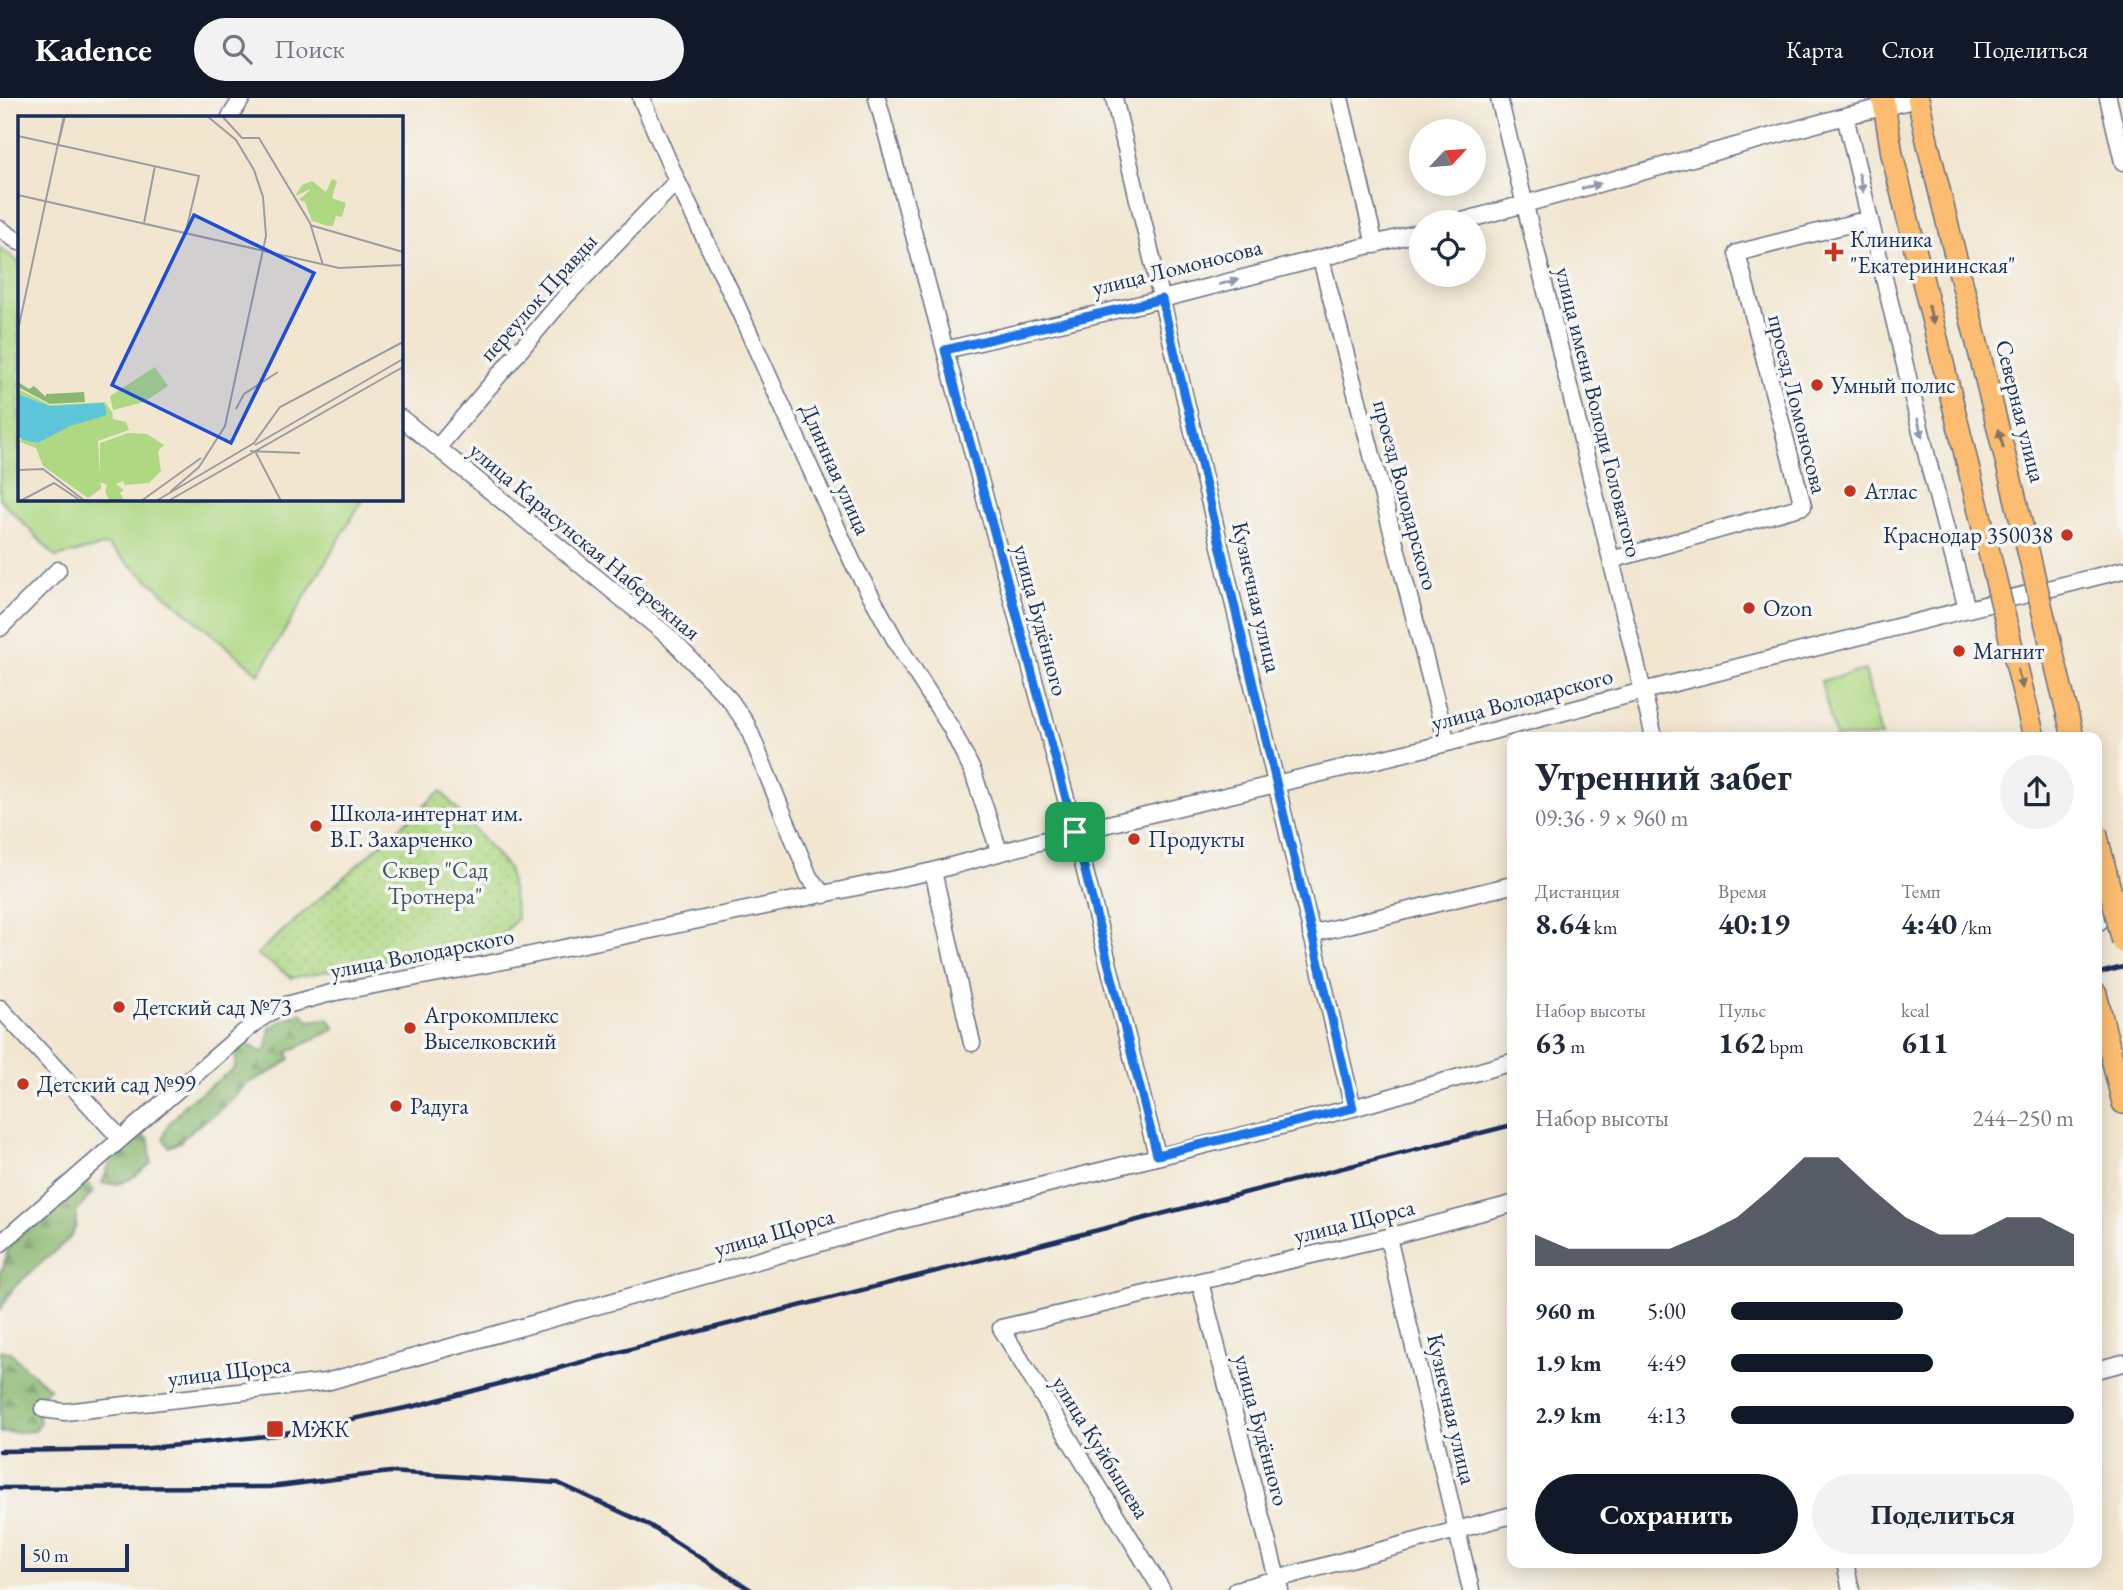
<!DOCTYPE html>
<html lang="ru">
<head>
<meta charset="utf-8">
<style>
	body { margin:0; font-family:"EB Garamond",serif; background:#f2f2f3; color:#1f2937; height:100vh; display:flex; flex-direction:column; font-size:26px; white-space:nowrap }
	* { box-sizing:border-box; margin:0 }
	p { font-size:23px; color:#747a83 }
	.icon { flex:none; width:38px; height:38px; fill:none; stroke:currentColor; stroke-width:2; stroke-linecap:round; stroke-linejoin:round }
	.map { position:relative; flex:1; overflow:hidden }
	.sheet { position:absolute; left:1507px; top:634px; width:595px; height:836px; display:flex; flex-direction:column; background:#fff; border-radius:14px; box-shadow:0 4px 18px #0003 }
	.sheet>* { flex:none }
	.needle { width:46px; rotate:64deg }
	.controls { position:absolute; left:1409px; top:21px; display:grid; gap:14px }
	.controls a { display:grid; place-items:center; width:77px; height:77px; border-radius:50%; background:#fff; box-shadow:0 4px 18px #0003; font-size:35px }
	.scale { position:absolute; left:21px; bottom:18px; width:108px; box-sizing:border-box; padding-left:7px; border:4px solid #1b2f5e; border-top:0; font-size:19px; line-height:24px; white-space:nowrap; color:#1b2f5e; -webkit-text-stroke:5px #f6f6f2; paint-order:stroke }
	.pin { position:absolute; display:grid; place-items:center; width:60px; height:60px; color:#fff; margin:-30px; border-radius:14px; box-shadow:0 4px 10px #0006 }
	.round { display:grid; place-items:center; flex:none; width:74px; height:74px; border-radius:37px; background:#f2f2f3 }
	.summary { display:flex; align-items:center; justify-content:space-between; height:119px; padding:0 28px }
	h1 { font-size:38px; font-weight:700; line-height:52px }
	.figures { display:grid; grid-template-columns:repeat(3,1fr); gap:10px; height:119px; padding:7px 28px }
	.figures div { display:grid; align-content:center }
	.figures b { font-size:30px; font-weight:700 }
	.figures small { font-size:19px; font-weight:400 }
	.figures p { font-size:19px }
	.chart { height:196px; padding:14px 28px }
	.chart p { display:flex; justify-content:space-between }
	.chart svg { width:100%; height:126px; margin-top:7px; fill:#111827; opacity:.7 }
	.cta { display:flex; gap:14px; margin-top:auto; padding:14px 28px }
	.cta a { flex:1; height:80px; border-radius:42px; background:#111827; color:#fff; font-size:28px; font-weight:700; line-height:80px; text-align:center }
	.cta a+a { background:#f2f2f3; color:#1f2937 }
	ul { padding:0 28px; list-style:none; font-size:23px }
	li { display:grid; grid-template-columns:112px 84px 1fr; align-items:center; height:52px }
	li i { height:18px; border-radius:9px; background:#111827 }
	header { display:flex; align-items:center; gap:42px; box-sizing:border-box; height:98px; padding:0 35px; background:#111827; color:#fff }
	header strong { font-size:33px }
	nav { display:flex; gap:38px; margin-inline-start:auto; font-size:24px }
	.search { width:490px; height:63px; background:#f2f2f3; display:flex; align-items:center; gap:18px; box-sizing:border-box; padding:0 24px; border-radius:38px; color:#747a83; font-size:26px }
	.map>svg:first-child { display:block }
	.grass { fill:#afd883; stroke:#658470; stroke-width:2 }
	.forest { fill:url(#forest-firs); stroke:#537468; stroke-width:2 }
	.park { fill:url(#park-dots); stroke:#658470; stroke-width:2 }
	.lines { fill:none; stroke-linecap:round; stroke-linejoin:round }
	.minor-casing { stroke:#666f86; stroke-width:19 }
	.major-casing { stroke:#666f86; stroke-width:24 }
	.minor { stroke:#fff; stroke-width:16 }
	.major { stroke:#fcbd6f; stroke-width:21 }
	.rail { stroke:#1b2f5e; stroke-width:4.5 }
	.major-bridge-casing { stroke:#666f86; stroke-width:24; stroke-linecap:butt }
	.major-bridge { stroke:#fcbd6f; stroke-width:21 }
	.oneway { fill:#8d97ae }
	.oneway2 { fill:#806f66 }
	.route-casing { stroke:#fff; stroke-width:14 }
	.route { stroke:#1a73e8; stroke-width:9 }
	.poi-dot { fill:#c8321e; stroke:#f6f6f2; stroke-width:2.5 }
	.labels { text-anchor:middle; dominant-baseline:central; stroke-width:7; stroke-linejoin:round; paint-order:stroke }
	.poi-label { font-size:23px; fill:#1b2f5e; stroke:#f6f6f2; text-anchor:start }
	.street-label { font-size:23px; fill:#1b2f5e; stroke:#f6f6f2 }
	.park-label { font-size:23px; fill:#405967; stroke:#f6f6f2 }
	.inset-road { fill:none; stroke:#9c9da2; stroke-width:2 }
	.view { fill:#1d4ed8; fill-opacity:0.15; stroke:#1d4ed8; stroke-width:3.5 }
	.inset-edge { fill:none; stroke:#1b2f5e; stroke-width:3.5 }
</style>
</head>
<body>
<header>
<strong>Kadence</strong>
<div class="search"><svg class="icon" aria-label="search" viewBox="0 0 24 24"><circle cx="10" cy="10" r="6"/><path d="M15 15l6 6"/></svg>Поиск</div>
<nav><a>Карта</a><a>Слои</a><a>Поделиться</a></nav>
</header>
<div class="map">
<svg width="2123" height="1492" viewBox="0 0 2123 1492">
	<defs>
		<pattern id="forest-firs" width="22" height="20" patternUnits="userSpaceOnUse" patternTransform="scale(1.75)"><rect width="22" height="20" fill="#8bb871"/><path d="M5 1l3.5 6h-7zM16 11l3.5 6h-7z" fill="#719660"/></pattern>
		<pattern id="park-dots" width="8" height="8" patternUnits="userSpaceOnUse" patternTransform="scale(1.75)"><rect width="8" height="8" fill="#afd883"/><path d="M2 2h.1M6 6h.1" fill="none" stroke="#96ba74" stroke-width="1.8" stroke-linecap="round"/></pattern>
	</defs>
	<rect width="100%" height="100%" fill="#f6f6f2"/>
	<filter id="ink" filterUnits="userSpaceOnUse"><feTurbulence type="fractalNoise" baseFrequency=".0143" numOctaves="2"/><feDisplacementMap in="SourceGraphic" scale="14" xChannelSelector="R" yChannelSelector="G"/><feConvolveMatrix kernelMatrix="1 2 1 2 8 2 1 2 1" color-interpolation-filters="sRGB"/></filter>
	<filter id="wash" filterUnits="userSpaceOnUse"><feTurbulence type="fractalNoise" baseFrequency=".00686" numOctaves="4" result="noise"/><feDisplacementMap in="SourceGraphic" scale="28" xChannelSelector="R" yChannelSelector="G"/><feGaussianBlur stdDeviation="1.57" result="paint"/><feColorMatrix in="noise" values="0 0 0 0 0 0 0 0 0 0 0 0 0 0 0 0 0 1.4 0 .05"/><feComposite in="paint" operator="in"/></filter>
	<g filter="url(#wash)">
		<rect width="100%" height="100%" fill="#f2e6d0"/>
		<path class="grass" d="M0 150 19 164V401H363L259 576 107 447 56 459 0 401Z
			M1865 572 1881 639H1835L1821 583Z"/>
		<path class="forest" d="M301 914 310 923 329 920 335 931 288 954 290 961 275 972 246 986 223 1010 192 1032 180 1044 169 1049 163 1040 168 1026 176 1018 185 1006 235 970 236 950 246 944 261 954 267 950 270 929Z
			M138 1034 149 1041 151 1065C134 1079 125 1089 102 1085L113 1057Z
			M85 1080 93 1094 76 1114V1128L70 1140 15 1188 0 1212V1173L3 1170 9 1147Z
			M1 1252 11 1254C23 1270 35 1277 50 1291L32 1305 37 1312 40 1324 35 1333 0 1335Z"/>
		<path class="park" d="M441 693 508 770 517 820 501 839 292 880 257 856Z"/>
	</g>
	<g filter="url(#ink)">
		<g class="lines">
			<g class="minor-casing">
				<path id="minor" d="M641 0 677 83 733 199 853 465 898 547 951 630 973 674 999 753
					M877 0 1075 734 1157 1057
					M1114 0 1353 1010
					M1340 0 1375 147
					M1499 0 1654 639
					M2108 0 2123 64
					M1845 18 1931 375 1967 511
					M230 19 242 0
					M1459 124 1845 18 1918 1
					M0 131 19 144
					M1321 161 1447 645
					M945 252 1162 201 1421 134
					M401 320 668 538 730 602 747 627 809 779 824 797
					M438 349 565 199 677 83
					M1611 462 1803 408 1737 155 1869 121
					M0 530 58 472
					M933 773 972 945
					M2096 826 2121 807
					M1311 836 1512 787
					M0 910 121 1041
					M1388 1139 1471 1492
					M0 1146 237 940 260 921 279 909 331 895 488 866 933 773 1075 734 1447 645 1643 593 2123 472
					M1200 1184 1280 1492
					M2096 1272 2123 1265
					M43 1311 65 1314 326 1284 895 1124 1353 1010 1512 964
					M1845 1465 1851 1492
					M1162 1492 1001 1230 1388 1139 1512 1106
					M1236 1492 1512 1417"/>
			</g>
			<g class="major-casing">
				<path id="major" d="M1883 0 1892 56
					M1918 0 1928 47 2017 407
					M2096 896 2123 1005"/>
			</g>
			<use href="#minor" class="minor"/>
			<use href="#major" class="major"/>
			<path class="rail" d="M2096 876 2123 869
				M0 1353 140 1351 276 1337 415 1308 665 1242 1512 1027
				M0 1390 270 1389 390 1374 558 1385 649 1427 751 1492"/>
			<g class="major-bridge-casing">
				<path id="major-bridge" d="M1892 56 2034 639
					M2017 407 2073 639
					M2096 734 2123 844"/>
			</g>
			<use href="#major-bridge" class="major-bridge"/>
		</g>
		<defs><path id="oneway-solid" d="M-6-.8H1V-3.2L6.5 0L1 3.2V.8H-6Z" transform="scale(1.75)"/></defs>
		<g class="oneway">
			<use href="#oneway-solid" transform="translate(1861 85) rotate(77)"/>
			<use href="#oneway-solid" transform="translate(1591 88) rotate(-15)"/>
			<use href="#oneway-solid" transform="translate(1229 184) rotate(-14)"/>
			<use href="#oneway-solid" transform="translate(1920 330) rotate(76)"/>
		</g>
		<g class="oneway2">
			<use href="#oneway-solid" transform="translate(1931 217) rotate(76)"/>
			<use href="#oneway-solid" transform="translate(2001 341) rotate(-104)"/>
			<use href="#oneway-solid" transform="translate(2020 581) rotate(76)"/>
		</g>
	</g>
	<g class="lines" filter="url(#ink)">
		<g class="route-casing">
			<path id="route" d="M1162 201 1353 1010 1157 1057 1075 734 945 252Z"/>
		</g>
		<use href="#route" class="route"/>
	</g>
	<g class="poi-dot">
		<path d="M1830.5 143.5h7v7h7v7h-7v7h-7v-7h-7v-7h7z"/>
		<circle cx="1817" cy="287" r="7"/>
		<circle cx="1850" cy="393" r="7"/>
		<circle cx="2067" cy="437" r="7"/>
		<circle cx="1749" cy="510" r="7"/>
		<circle cx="1959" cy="553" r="7"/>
		<circle cx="316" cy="728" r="7"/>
		<circle cx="1134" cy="741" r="7"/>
		<circle cx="119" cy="909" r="7"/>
		<circle cx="410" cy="930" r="7"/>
		<circle cx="23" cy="986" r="7"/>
		<circle cx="396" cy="1008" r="7"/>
		<rect x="266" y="1322" width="18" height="18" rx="3.5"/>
	</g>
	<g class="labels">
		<g class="poi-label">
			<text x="1850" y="141">Клиника<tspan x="1850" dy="26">"Екатерининская"</tspan></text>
			<text x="1831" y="287">Умный полис</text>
			<text x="1864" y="393">Атлас</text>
			<text x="2053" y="437" text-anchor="end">Краснодар 350038</text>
			<text x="1763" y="510">Ozon</text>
			<text x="1973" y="553">Магнит</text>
			<text x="330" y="715">Школа-интернат им.<tspan x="330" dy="26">В.Г. Захарченко</tspan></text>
			<text x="1148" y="741">Продукты</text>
			<text x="133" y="909">Детский сад №73</text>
			<text x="424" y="917">Агрокомплекс<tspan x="424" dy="26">Выселковский</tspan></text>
			<text x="37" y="986">Детский сад №99</text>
			<text x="410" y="1008">Радуга</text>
			<text x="291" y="1331">МЖК</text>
		</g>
		<g class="street-label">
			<text transform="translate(1177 169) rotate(-14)">улица Ломоносова</text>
			<text transform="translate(538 199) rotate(-48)">переулок Правды</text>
			<text transform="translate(1798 306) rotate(76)">проезд Ломоносова</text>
			<text transform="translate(2021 313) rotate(76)">Северная улица</text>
			<text transform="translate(1599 314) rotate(76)">улица имени Володи Головатого</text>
			<text transform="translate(836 371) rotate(66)">Длинная улица</text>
			<text transform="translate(1406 397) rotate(75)">проезд Володарского</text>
			<text transform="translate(585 443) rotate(40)">улица Карасунская Набережная</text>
			<text transform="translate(1257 499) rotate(77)">Кузнечная улица</text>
			<text transform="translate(1041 522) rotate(75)">улица Будённого</text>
			<text transform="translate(1522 601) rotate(-15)">улица Володарского</text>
			<text transform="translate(422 855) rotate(-11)">улица Володарского</text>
			<text transform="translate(1354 1123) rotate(-14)">улица Щорса</text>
			<text transform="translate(774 1134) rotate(-16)">улица Щорса</text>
			<text transform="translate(229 1273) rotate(-7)">улица Щорса</text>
			<text transform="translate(1452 1311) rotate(77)">Кузнечная улица</text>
			<text transform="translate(1262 1332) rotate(75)">улица Будённого</text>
			<text transform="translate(1101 1349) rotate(58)">улица Куйбышева</text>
		</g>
		<g class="park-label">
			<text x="435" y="772">Сквер "Сад<tspan x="435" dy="26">Тротнера"</tspan></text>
		</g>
	</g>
	<g transform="translate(18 18)">
		<rect width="385" height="385" fill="#f2e6d0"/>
		<path d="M137 251 150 270 126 286 95 294 92 280ZM110 317 129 318 146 329 140 335 143 355 131 367 107 369 105 365 98 368 106 374 102 377 107 385H92L87 376 89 369 82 366V327Z" fill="#afd883"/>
		<path d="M0 266 11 273 16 270 28 281V278L66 276 67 286 32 288 0 271Z" fill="#8bb871"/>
		<path d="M314 63 319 65 314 82 328 87 324 101 318 100 315 110H310L294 105 287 86 281 84 293 73 277 80 284 69 294 65 308 76ZM0 273 32 289 87 286 94 296 95 303 108 306 111 314 80 325 83 373 70 382 25 350 18 332 2 326 4 322 20 327 88 288 32 290 0 278Z" fill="#afd883"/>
		<path d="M0 278 32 290 86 287 89 299 52 310 20 327 5 324 0 320Z" fill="#5ec6da"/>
		<path class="inset-road" d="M204 0 224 22H241L292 107 305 149M0 20 181 60 168 115M40 29 47 0M0 79 321 152 385 149M126 107 137 50M292 109 385 136M0 214 46 0M218 293 226 278 260 256M237 329 385 243M232 335 282 337M237 335 263 385M0 354 25 353 67 385M152 376 181 351 207 310 248 120 245 81 236 54 218 24 189 0M2 385 36 367 63 385M123 385 183 342M138 385 236 327 262 291 385 226M150 385 385 251"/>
		<path class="view" d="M176 99 296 157 213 327 94 269Z"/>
		<rect width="385" height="385" class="inset-edge"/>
	</g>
</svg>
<div class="controls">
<a><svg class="needle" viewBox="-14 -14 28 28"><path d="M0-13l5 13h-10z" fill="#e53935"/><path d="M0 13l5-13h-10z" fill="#747a83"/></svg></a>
<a><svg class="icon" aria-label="locate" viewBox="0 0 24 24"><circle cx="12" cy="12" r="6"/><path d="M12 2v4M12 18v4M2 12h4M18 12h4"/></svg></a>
</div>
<div class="scale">50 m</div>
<div class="pin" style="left:1075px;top:734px;background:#1e9e55"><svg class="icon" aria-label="arrive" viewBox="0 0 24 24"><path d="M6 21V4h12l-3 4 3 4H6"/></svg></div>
<section class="sheet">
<div class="summary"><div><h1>Утренний забег</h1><p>09:36 · 9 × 960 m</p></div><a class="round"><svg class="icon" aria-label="share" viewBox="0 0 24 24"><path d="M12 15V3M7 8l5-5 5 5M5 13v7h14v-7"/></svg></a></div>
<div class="figures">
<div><p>Дистанция</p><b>8.64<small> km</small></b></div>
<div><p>Время</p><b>40:19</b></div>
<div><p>Темп</p><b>4:40<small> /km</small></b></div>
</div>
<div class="figures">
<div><p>Набор высоты</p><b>63<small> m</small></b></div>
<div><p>Пульс</p><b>162<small> bpm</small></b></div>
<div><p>kcal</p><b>611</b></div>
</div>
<div class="chart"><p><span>Набор высоты</span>244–250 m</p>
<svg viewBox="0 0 160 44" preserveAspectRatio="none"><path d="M0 44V33L10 38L20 38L30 38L40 38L50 33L60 27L70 17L80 6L90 6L100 17L110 27L120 33L130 33L140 27L150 27L160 33V44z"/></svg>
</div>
<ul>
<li><b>960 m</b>5:00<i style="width:50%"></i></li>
<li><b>1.9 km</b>4:49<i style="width:59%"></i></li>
<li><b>2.9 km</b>4:13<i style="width:100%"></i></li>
</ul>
<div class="cta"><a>Сохранить</a><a>Поделиться</a></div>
</section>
</div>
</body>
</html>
